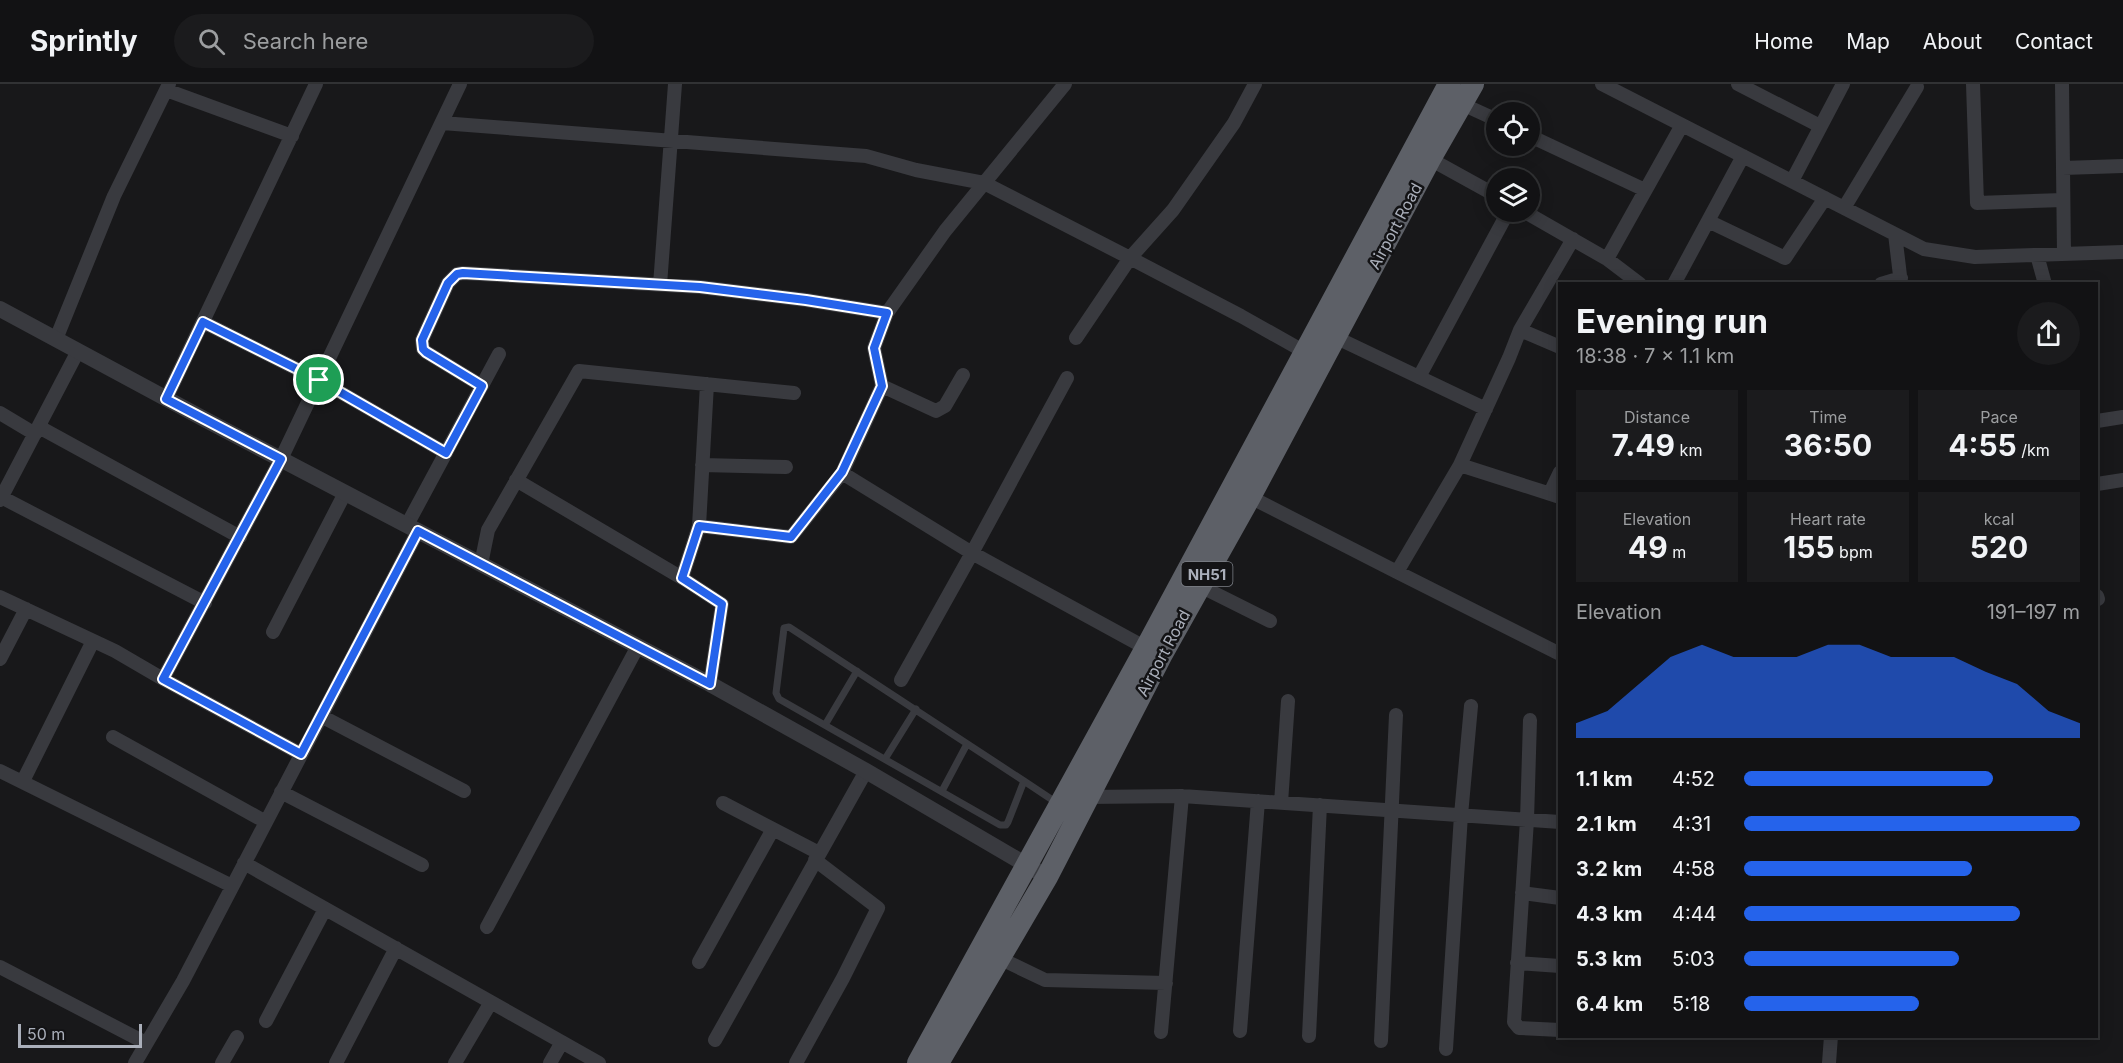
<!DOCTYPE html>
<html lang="en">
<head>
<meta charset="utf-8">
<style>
	body { margin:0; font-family:Inter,sans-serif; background:#1b1b1d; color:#f1f3f6; height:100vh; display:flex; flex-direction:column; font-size:22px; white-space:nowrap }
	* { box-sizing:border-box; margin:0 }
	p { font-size:20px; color:#9c9ea0 }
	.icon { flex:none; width:33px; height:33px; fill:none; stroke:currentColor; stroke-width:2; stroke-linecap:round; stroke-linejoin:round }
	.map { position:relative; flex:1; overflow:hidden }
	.panel { position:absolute; left:1558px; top:198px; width:540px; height:756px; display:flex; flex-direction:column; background:#121214; border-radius:0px; box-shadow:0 3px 15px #0003,0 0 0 2px #313234 }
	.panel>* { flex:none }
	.fabs { position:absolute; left:1486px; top:18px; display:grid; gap:12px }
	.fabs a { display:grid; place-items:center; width:54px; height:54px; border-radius:50%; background:#121214; box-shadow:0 3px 15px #0003,0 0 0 2px #313234; font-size:30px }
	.scale { position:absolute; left:18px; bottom:15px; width:124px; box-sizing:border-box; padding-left:6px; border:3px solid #aaafba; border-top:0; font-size:16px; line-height:21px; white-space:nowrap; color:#aaafba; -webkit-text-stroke:4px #131315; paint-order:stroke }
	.pin { position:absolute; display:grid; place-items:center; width:51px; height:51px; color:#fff; margin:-26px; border:3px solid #fff; border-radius:50%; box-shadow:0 2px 6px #0007 }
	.round { display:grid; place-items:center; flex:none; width:63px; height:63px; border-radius:32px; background:#1b1b1d }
	.head { display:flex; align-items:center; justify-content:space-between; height:102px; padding:0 18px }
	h1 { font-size:33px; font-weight:700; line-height:45px }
	.stats { display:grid; grid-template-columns:repeat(3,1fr); gap:9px; height:102px; padding:6px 18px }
	.stats div { display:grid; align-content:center; border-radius:0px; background:#1b1b1d; text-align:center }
	.stats b { font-size:30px; font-weight:700 }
	.stats small { font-size:16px; font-weight:400 }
	.stats p { font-size:16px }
	.chart { height:168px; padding:12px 18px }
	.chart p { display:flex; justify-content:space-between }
	.chart svg { width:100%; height:108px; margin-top:6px; fill:#2563eb; opacity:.7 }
	ul { padding:0 18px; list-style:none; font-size:20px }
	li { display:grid; grid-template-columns:96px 72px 1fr; align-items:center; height:45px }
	li i { height:15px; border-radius:8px; background:#2563eb }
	header { display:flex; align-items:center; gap:36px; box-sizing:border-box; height:84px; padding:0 30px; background:#121214; border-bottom:2px solid #313234 }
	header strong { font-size:28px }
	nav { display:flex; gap:33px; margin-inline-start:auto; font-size:21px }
	.search { width:420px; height:54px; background:#1b1b1d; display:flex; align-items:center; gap:15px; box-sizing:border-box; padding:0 21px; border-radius:33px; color:#9c9ea0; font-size:22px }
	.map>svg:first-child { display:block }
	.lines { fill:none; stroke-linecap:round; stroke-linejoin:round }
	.service { stroke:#393a3f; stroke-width:7 }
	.minor { stroke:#393a3f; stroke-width:14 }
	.tertiary { stroke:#393a3f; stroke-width:16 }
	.trunk { stroke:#5d6067; stroke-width:22 }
	.route-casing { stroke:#fff; stroke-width:12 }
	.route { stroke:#2563eb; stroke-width:8 }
	.labels { text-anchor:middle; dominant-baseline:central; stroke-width:5; stroke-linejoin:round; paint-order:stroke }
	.shield { fill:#131315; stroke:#7d8088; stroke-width:1.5 }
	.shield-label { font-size:15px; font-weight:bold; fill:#aaafba }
	.street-label { font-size:16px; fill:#aaafba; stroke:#131315 }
</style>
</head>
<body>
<header>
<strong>Sprintly</strong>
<div class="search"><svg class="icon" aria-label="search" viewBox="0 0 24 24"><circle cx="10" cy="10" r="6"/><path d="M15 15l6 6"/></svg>Search here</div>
<nav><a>Home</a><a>Map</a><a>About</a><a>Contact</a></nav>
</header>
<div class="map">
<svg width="2123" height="979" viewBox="0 0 2123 979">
	<rect width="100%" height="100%" fill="#18181a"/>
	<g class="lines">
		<path class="service" d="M825 641 857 587
			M885 675 916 625
			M1024 697 1008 738 1006 741H1000L779 615 776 609 784 544 789 543 1024 697 1057 719
			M942 707 967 660"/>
		<path class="minor" d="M1255 0 1234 39 1173 126 1130 174 1241 232 1305 268
			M1602 0 1924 165 1975 173 2123 168
			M1738 0 1820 42
			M1973 0 1977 119 2063 116
			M2062 0 2063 84
			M166 6 292 52
			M1462 20 1497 36
			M442 39 866 72 916 86 984 99 1130 174 1076 254
			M1530 52 1645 106
			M1430 75 1497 112
			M1792 97 1843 0
			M1844 124 1917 3
			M1525 128 1607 175 1682 41
			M1708 137 1785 174 1825 114
			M1895 150 1901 200
			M2064 170 2063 84 2123 82
			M2037 171 2045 200
			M1607 175 1640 200
			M1674 200 1743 72
			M1881 200 1901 194
			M660 201 675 0
			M887 229 874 264 882 302 842 389 972 469 901 596
			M203 238 319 296 446 369
			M1520 246 1560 263
			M1337 254 1486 325
			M56 255 114 112 169 0
			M1419 293 1508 128
			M1067 294 972 469 1146 564
			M482 302 426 268 423 265 422 256 448 199 457 190 463 189 700 203 806 216 887 229 945 147 1065 0
			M882 302 936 327 945 322 963 291
			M166 315 316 0
			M0 329 35 350
			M2097 337 2123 333
			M39 343 240 453
			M702 381 786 383
			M1460 381 1509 274 1520 246 1573 155
			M516 396 682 494
			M2097 400 2123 396
			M1550 409 1560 388
			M1 413 205 519
			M1250 413 1397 488 1460 381 1560 413
			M0 416 78 267
			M407 441 499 270
			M699 442 707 300
			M481 480 488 446 579 287 794 309
			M1397 488 1560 570
			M1200 502 1270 537
			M2097 512 2098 515
			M0 513 115 567 163 595 281 375 460 0
			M273 548 345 409
			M0 575 26 525
			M163 595 301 670
			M710 600 722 520 682 494 699 442 791 453 842 389
			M321 632 464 707
			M1530 636 1527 736 1514 938 1519 944 1560 946
			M113 653 266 738
			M0 687 232 802
			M23 697 93 557
			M281 708 422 781
			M1087 713 1182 712 1560 738
			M723 719 819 769
			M1281 719 1288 617
			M244 779 599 979
			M1522 809 1560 814
			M487 843 638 562
			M999 874 1045 896 1166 899
			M699 878 773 745
			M1517 879 1560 882
			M0 883 146 959
			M266 937 325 825
			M1240 947 1258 717
			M1161 948 1182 712
			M1309 952 1320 721
			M715 956 866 687
			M1381 957 1396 631
			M1446 965 1461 731 1471 622
			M135 979 183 897 418 447
			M222 979 237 953
			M336 979 396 864
			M455 979 491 918
			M550 979 562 958
			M796 979 843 894 878 824 815 776
			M1829 979 1831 952"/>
		<path class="tertiary" d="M0 225 206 336 710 600 866 687 1047 793"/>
		<path class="trunk" d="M918 979 1146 564 1449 0
			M938 979 1047 793 1161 572 1250 413 1430 75 1473 0"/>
	</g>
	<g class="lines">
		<g class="route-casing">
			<path id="route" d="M463 189 700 203 806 216 887 229 874 264 882 302 842 388 791 453 699 442 682 494 722 520 710 600 418 447 301 670 163 595 281 375 166 315 203 238 319 296 446 369 482 302 426 268 423 265 422 256 448 199 457 190Z"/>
		</g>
		<use href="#route" class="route"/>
	</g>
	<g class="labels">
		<rect class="shield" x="1181.5" y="478" width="51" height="24" rx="4.5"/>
		<g class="shield-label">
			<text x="1207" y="490">NH51</text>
		</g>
		<g class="street-label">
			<text transform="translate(1395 142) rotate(-62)">Airport Road</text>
			<text transform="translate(1163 569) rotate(-62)">Airport Road</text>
		</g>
	</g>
</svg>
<div class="fabs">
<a><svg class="icon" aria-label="locate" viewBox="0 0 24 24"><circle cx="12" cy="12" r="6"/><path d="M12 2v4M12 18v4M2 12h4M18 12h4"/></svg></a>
<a><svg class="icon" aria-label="layers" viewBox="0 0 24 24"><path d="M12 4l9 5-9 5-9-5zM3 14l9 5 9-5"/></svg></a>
</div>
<div class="scale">50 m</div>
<div class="pin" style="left:319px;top:296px;background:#1e9e55"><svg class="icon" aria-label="arrive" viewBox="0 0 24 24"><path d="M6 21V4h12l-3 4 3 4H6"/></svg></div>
<section class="panel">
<div class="head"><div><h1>Evening run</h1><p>18:38 · 7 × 1.1 km</p></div><a class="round"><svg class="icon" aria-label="share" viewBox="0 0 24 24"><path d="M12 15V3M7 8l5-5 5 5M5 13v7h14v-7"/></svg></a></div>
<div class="stats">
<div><p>Distance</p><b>7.49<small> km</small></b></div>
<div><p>Time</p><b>36:50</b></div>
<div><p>Pace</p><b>4:55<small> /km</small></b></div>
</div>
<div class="stats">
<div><p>Elevation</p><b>49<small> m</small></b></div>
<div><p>Heart rate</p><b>155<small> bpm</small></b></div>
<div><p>kcal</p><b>520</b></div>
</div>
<div class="chart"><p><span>Elevation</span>191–197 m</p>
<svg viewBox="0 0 160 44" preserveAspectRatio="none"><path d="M0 44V38L10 33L20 22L30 11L40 6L50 11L60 11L70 11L80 6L90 6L100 11L110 11L120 11L130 17L140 22L150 33L160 38V44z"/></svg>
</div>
<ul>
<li><b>1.1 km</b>4:52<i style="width:74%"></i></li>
<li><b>2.1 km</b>4:31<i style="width:100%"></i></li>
<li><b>3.2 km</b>4:58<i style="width:68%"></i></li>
<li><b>4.3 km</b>4:44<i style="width:82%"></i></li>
<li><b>5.3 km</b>5:03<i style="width:64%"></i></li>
<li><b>6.4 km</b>5:18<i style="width:52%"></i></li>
</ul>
</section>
</div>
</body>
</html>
